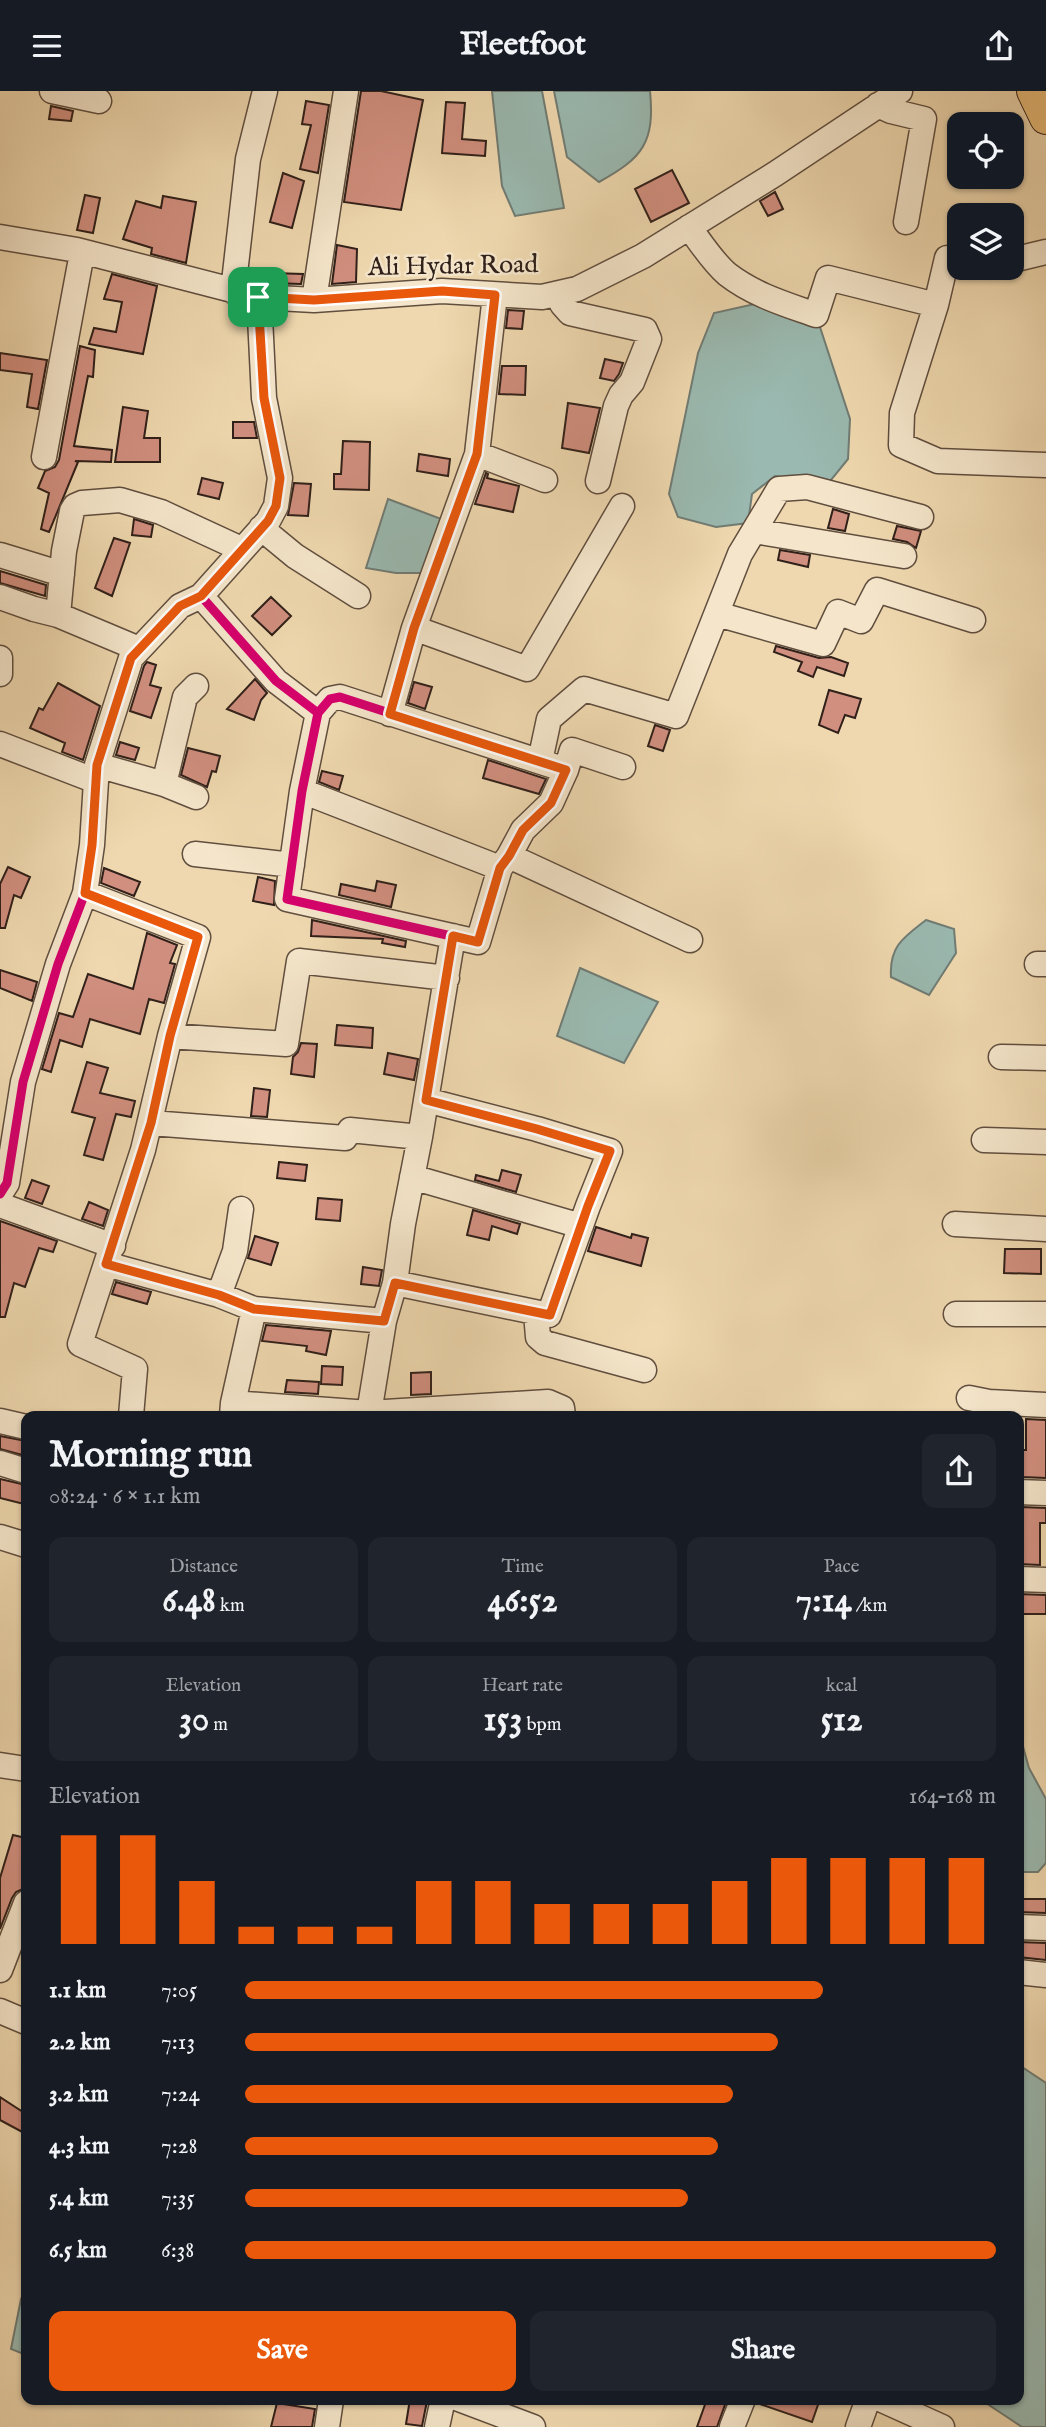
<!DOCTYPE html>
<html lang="en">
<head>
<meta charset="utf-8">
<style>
	body { margin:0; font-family:"IM FELL English",serif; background:#20242c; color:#f1f3f6; height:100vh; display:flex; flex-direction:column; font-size:26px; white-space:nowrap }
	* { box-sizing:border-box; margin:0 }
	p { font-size:23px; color:#9ea1a6 }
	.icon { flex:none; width:38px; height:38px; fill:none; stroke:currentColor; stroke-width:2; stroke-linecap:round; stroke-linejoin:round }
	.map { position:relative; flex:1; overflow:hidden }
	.drawer { position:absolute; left:21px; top:1320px; width:1003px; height:994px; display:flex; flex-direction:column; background:#171b24; border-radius:14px; box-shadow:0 2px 5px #0004 }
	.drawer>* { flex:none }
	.tools { position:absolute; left:947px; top:21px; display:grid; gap:14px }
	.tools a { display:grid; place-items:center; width:77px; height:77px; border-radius:14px; background:#171b24; box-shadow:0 2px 5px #0004; font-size:35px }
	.pin { position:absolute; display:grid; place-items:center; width:60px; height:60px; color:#fff; margin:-30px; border-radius:14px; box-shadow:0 4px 10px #0006 }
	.round { display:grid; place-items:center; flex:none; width:74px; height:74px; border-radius:14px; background:#20242c }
	.headline { display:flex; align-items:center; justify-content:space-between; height:119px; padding:0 28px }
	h1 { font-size:38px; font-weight:700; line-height:52px }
	.stats { display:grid; grid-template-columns:repeat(3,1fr); gap:10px; height:119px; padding:7px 28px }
	.stats div { display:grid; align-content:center; border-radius:14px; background:#20242c; text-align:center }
	.stats b { font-size:35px; font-weight:700 }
	.stats small { font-size:19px; font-weight:400 }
	.stats p { font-size:19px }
	.chart { height:196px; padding:14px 28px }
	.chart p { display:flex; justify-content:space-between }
	.chart svg { width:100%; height:126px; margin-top:7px; stroke:#ea580c; stroke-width:6 }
	.action { display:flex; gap:14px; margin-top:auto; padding:14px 28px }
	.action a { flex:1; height:80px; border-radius:14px; background:#ea580c; color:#fff; font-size:28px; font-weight:700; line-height:80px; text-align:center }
	.action a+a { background:#20242c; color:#f1f3f6 }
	ul { padding:0 28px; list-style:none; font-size:23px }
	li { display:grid; grid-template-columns:112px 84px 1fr; align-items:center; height:52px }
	li i { height:18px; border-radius:9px; background:#ea580c }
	header { display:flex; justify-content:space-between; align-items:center; height:91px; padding:0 28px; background:#171b24; font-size:32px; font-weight:700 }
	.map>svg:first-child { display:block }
	.water { fill:#9ab9b0; stroke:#707c74; stroke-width:2 }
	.building { fill:#d18f7f; stroke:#30201a; stroke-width:2 }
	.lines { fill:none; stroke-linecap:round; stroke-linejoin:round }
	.minor-casing { stroke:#604e3f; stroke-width:27 }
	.major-casing { stroke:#30201a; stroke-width:34 }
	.minor { stroke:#f5e6cb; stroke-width:24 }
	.major { stroke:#e8bc78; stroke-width:32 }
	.cycleway-casing { stroke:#f5e6cb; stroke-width:13 }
	.cycleway { stroke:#d6006c; stroke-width:9 }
	.route-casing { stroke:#fff; stroke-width:14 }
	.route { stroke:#ea580c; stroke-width:9 }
	.labels { text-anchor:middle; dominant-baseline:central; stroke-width:5; stroke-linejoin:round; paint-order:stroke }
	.street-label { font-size:26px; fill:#30201a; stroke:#f5e6cb }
</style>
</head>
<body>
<header><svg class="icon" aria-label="menu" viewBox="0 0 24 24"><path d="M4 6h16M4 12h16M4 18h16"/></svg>Fleetfoot<svg class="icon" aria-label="share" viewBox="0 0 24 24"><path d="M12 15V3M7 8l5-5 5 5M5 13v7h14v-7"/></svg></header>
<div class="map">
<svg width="1046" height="2336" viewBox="0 0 1046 2336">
	<rect width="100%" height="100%" fill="#efd8af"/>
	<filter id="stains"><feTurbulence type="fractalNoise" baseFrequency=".00286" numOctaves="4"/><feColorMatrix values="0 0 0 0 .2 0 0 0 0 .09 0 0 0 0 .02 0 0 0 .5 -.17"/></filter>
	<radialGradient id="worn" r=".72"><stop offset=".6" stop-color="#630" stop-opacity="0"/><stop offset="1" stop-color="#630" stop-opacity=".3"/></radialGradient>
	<path class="water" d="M492 0H542L564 117 515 125 502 95Z
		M554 0H650C655 51 643 67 599 91L567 66Z
		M759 212 819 233 850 328 848 368 827 394 775 385 752 403 748 432 716 436 678 426 669 403 698 262 714 222Z
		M388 408 444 429 424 482H396L366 477Z
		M926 829 954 838 956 862 929 904 891 886C889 855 904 846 926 829Z
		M580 877 658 911 624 972 557 945Z
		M1018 1638 1029 1677 1046 1708V1772L1038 1781H1019Z
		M1019 1974 1046 1992V2336H1022L980 2308H1018Z
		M26 2197V2264L11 2258 21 2208Z"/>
	<path class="building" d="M361 0H381L423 9 401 119 344 111Z
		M306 10 329 14 318 82 300 78 311 34 302 33Z
		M446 11 465 12 462 48 486 50 485 65 442 62Z
		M51 15 73 20 71 30 49 28Z
		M672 79 689 112 651 131 635 98Z
		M283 82 304 90 292 137 270 131Z
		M775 101 783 118 768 125 760 110Z
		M85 104 100 107 93 142 77 139Z
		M163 105 196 111 186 172 151 163 152 157 123 148 136 110 161 117Z
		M337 154 357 158 356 191 332 193Z
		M271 182 303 183 301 193 271 192Z
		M112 183 157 195 143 263 89 253 94 237 116 241 122 211 104 208Z
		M508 219 524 220 522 238 506 237Z
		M80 255 95 259 93 286 88 285 74 355 112 359 111 371 75 370 78 371 49 441 41 438 49 402 38 397 45 380 55 376 59 369Z
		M0 262 47 269 38 318 27 316 32 283 0 279Z
		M605 268 623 272 619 283 614 290 600 287Z
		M502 275H526L525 304 499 303Z
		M568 312 600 317 589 362 562 357Z
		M123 316 148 320 144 347H160V371H115Z
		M233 331H254L257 347H233Z
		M343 350 370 351 369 399 334 398V383H341Z
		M419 363 450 368 448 385 417 380Z
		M486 382 488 383 487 387 519 395 513 421 475 413Z
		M202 387 223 392 219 408 198 403Z
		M294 392 311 393 308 425 288 424Z
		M833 418 849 423 845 440 828 437Z
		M134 428 153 434 151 446 132 444Z
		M897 435 921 440 916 457 907 451 893 448Z
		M114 447 130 452 112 505 95 497Z
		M780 459 810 464 808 476 778 469Z
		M0 480 46 494 45 505 0 492Z
		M271 506 291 525 272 544 252 525Z
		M776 555 819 567 831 566 848 572 844 585 817 576 813 586 798 580 802 571 774 561Z
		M147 571 156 574 150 594 161 597 151 627 130 620 144 575Z
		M255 588 267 602 261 609 254 629 227 618Z
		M414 591 432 596 425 618 408 612Z
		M58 592 100 615 83 669 62 661 65 652 30 637 39 617 43 619Z
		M829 599 861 608 855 627 845 624 838 642 819 634Z
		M655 634 670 639 663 660 648 655Z
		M120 651 139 657 135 669 116 664Z
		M188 657 220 665 216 681 212 680 207 696 181 684Z
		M488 669 546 688 539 703 483 687Z
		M322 680 343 685 339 699 319 691Z
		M8 776 30 786 21 807 14 804 5 837H0V793Z
		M104 777 140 791 134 805 101 792Z
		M258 786 275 790 274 814 253 810Z
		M377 790 396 794 391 816 339 804 341 793 375 800Z
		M312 829 406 850 405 856 382 852 383 848 311 845Z
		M147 842 177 854 170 872 175 873 164 912 149 908 140 943 90 928 82 956 60 949 51 981 42 978 59 922 73 926 88 883 133 898Z
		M0 879 37 891 32 910 0 897Z
		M337 934 373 937 372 957 335 954Z
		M301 952 317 953 314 986 291 983 293 966 298 961Z
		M388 962 418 968 414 989 384 983Z
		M87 971 108 977 100 1002 135 1010 131 1026 116 1023 103 1069 84 1064 95 1027 72 1021Z
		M254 997 270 999 267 1026 251 1025Z
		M279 1071 307 1074 305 1090 277 1087Z
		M502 1079 521 1084 516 1101 475 1089 476 1084 499 1090Z
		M32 1089 49 1095 42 1113 25 1107Z
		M318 1107 342 1109 340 1130 316 1128Z
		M89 1111 108 1119 103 1135 82 1128Z
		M473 1119 520 1133 517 1143 492 1135 489 1149 467 1144Z
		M0 1130 57 1150 53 1161 39 1157 25 1196 14 1192 5 1226H0Z
		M596 1136 631 1147 632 1143 648 1147 641 1175 588 1160Z
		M255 1145 278 1152 271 1174 248 1167Z
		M1005 1158H1041V1183L1004 1182Z
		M363 1176 382 1179 379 1195 361 1193Z
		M116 1191 151 1201 147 1213 112 1203Z
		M266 1234 331 1240 326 1264 306 1260 307 1255 262 1250Z
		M322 1275 343 1276 342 1294 321 1293Z
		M431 1281V1303L411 1304V1282Z
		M287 1289 319 1291 318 1303 285 1301Z
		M1026 1328 1046 1329V1387L1022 1386V1359H1026Z
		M0 1345 26 1350V1365L0 1358Z
		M0 1388 26 1394 24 1413 0 1407Z
		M1021 1416 1046 1417V1432H1040V1474L1018 1473Z
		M1018 1503 1046 1504V1523H1018Z
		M13 1744 26 1747V1787L23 1798 16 1801 12 1807 0 1838V1787Z
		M1018 1808H1046V1822L1018 1821Z
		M1018 1851 1046 1852V1869L1018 1866Z
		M0 2006 26 2023V2043L0 2029Z
		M410 2308 427 2310 422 2335 406 2333Z
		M707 2308H727L717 2336H697Z
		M758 2308H820L812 2331 757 2312Z
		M277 2312 315 2318 312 2336H271Z"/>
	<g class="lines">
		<g class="minor-casing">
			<path id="minor" d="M52 0 99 10
				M878 14 891 20 924 28 906 131
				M689 136C701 152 712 170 727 183 754 204 785 213 816 224L828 187 936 214
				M0 146 77 159 259 206 314 209 442 200 542 206 577 198 643 165 775 83 900 0
				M959 168 947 167 936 214 902 322 901 354 938 370 1046 374
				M1012 169 1046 161
				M233 200 248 68 265 0
				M561 202 562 213 570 222 645 239 649 248 632 291 621 304 616 315 598 390
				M314 209 346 0
				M477 363 545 389
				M44 366 82 162
				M261 437 295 465 358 505
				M754 440 904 465
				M0 464 62 483
				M201 505 276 590 318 622 330 608 340 606 566 679 551 712 523 739 509 765 500 777 478 851 287 808 302 700 318 622
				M0 506 34 518 58 524 139 558
				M717 523 823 553 838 521 861 530 877 499 973 529
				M58 524 64 460 72 420 75 415 82 412 120 409 161 421 241 458
				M414 537 527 578 622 415
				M0 567V583
				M390 623 414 537 477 363 495 204
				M0 653 96 690
				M540 670 549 628 584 598 676 625 740 463 779 398 807 396 921 426
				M97 674 164 693 196 706
				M566 679 572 659 623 676
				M164 693 185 606 196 595
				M302 700 500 777
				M195 763 292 774
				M509 765 690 849
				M85 802 198 846 170 945 143 1059 80 1253 135 1278 131 1325
				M1037 873H1046
				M170 945 286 953 299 870 447 887
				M1001 966 1046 967
				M151 1032 345 1047 350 1039 420 1046
				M984 1049 1046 1051
				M412 1086 581 1135
				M0 1103 7 1092 23 991 58 873 85 802 92 754 97 674 131 567 180 515 201 505 268 430 276 415 280 387 264 307 259 206
				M0 1114 113 1155
				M955 1133 1046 1138
				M106 1173 219 1204 254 1218 384 1230 369 1322
				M395 1192 549 1224 588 1115 610 1060 537 1038 426 1009
				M219 1204 235 1160 241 1118
				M536 1222 538 1246 545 1252 644 1279
				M956 1223H1046
				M384 1230 395 1192 403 1133 420 1046 453 845
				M969 1307 989 1311 1046 1314
				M233 1312 369 1322 548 1311 562 1317 563 1325
				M232 1325 233 1312 254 1218
				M0 1330 26 1336
				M0 1372 26 1380
				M1018 1401 1046 1402
				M0 1446 26 1454
				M1018 1488 1046 1489
				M0 1674 26 1678
				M1018 1836 1046 1837
				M0 1879 26 1812
				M1018 1881 1046 1884
				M0 1920 26 1931
				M459 2308 533 2336
				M880 2308 942 2336
				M327 2336 331 2309 329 2308
				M437 2336 443 2308
				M732 2336 743 2308
				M858 2336 868 2308"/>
		</g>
		<g class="major-casing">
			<path id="major" d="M1033 0 1046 27"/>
		</g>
		<use href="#minor" class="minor"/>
		<use href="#major" class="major"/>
		<g class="cycleway-casing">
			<path id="cycleway" d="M201 505 276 590 318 622 330 608 340 606 566 679 551 712 523 739 509 765 500 777 478 851 287 808 302 700 318 622
				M0 1103 7 1092 23 991 58 873 85 802 92 754 97 674 131 567 180 515 201 505 268 430 276 415 280 387 264 307 259 206"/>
		</g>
		<use href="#cycleway" class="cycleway"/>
	</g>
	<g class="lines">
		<g class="route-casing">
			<path id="route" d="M442 200 495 204 477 363 414 537 390 623 566 679 551 712 523 739 509 765 500 777 478 851 453 845 426 1009 537 1038 610 1060 588 1115 550 1224 395 1192 384 1230 254 1218 219 1204 106 1173 151 1032 170 945 198 846 85 802 92 754 97 674 131 567 180 515 201 505 268 430 276 415 280 387 264 307 258 206 314 209Z"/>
		</g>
		<use href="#route" class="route"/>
	</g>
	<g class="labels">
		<g class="street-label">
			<text transform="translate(453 175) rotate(-1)">Ali Hydar Road</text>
		</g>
	</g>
	<rect width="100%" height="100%" filter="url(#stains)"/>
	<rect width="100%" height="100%" fill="url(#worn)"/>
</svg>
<div class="tools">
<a><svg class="icon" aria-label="locate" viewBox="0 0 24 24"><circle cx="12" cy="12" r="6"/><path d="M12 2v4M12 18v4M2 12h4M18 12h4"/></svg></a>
<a><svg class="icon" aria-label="layers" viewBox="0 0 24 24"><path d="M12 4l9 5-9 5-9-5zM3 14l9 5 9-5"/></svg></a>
</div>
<div class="pin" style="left:258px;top:206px;background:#1e9e55"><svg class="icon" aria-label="arrive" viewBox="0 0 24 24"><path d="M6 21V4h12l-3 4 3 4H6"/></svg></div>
<section class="drawer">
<div class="headline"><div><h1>Morning run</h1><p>08:24 · 6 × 1.1 km</p></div><a class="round"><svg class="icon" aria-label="share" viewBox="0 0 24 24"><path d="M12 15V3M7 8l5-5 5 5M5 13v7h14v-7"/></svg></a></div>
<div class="stats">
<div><p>Distance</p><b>6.48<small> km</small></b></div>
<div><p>Time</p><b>46:52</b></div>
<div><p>Pace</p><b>7:14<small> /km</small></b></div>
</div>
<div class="stats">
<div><p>Elevation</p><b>30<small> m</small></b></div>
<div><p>Heart rate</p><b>153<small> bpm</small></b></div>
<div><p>kcal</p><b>512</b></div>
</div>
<div class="chart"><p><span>Elevation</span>164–168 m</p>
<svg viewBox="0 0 160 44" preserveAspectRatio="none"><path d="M5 44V6M15 44V6M25 44V22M35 44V38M45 44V38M55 44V38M65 44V22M75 44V22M85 44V30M95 44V30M105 44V30M115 44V22M125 44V14M135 44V14M145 44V14M155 44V14"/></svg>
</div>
<ul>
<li><b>1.1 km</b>7:05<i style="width:77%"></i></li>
<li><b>2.2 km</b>7:13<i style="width:71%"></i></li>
<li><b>3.2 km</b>7:24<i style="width:65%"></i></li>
<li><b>4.3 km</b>7:28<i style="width:63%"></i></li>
<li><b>5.4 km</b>7:35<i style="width:59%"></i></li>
<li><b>6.5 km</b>6:38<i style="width:100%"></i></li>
</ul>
<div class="action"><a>Save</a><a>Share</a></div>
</section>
</div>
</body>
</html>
